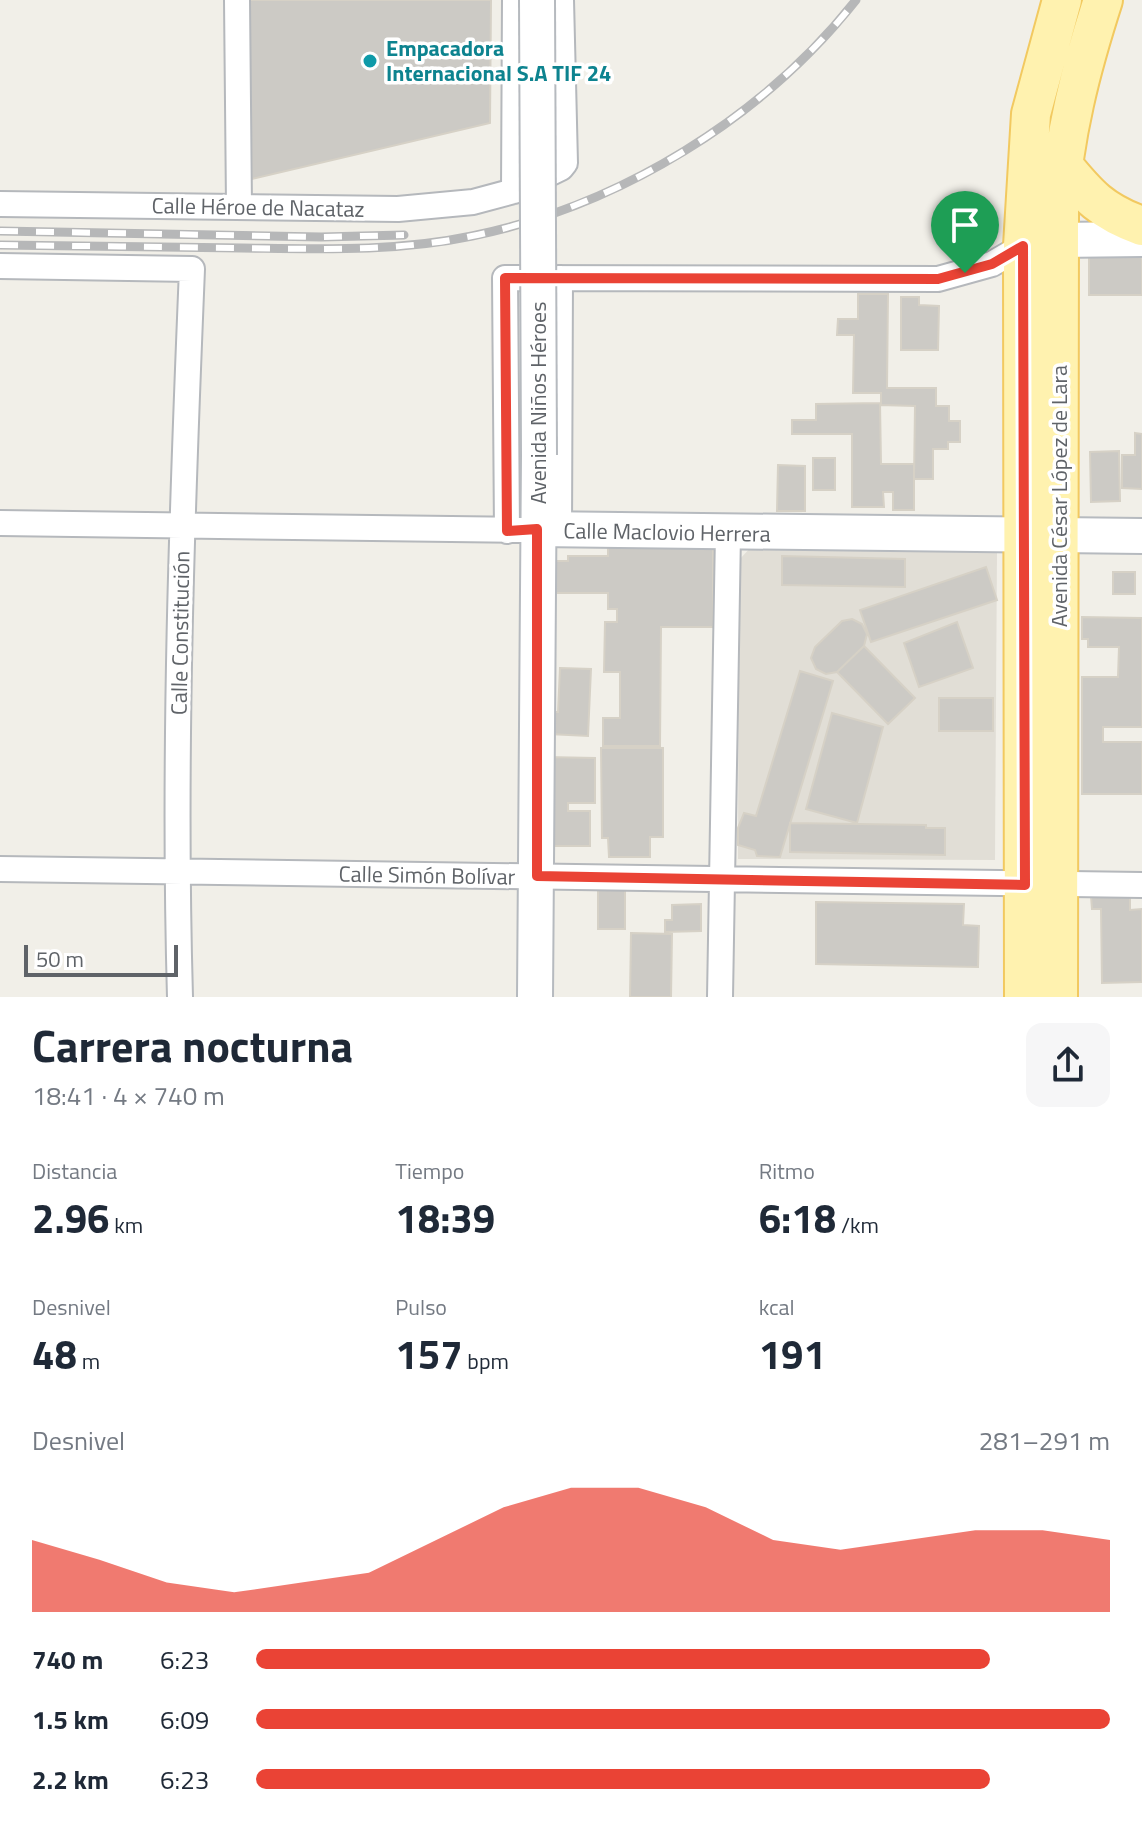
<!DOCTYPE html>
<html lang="es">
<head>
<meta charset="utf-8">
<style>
	body { margin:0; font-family:"Titillium Web",sans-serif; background:#f6f6f7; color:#1f2937; height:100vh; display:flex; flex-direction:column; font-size:30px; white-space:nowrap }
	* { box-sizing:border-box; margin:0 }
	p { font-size:26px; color:#747a83 }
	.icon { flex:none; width:44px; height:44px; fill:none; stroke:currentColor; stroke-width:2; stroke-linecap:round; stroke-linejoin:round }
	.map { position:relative; height:997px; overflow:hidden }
	.sheet { display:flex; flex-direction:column; background:#fff; flex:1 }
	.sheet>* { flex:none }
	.scale { position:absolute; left:24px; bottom:20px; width:154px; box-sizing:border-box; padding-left:8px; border:4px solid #5f6368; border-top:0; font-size:22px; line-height:28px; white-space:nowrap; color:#5f6368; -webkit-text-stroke:6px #fff; paint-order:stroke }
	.pin { position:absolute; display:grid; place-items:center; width:68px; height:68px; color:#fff; margin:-82px -34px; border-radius:50% 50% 50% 0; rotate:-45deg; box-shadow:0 0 8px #0007 }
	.pin .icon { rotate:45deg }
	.round { display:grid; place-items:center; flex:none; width:84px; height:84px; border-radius:16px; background:#f6f6f7 }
	.headline { display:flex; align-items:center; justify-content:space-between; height:136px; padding:0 32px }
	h1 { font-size:44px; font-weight:700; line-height:60px }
	.stats { display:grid; grid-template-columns:repeat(3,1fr); gap:12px; height:136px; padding:8px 32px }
	.stats div { display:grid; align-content:center }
	.stats b { font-size:40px; font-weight:700 }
	.stats small { font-size:22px; font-weight:400 }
	.stats p { font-size:22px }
	.chart { height:224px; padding:16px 32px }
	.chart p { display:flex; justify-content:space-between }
	.chart svg { width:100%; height:144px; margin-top:8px; fill:#ea4335; opacity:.7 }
	ul { padding:0 32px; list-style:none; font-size:26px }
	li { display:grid; grid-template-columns:128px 96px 1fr; align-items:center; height:60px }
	li i { height:20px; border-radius:10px; background:#ea4335 }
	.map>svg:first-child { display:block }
	.education { fill:#e1ded6 }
	.building { fill:#cccac5; stroke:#d6d1c6; stroke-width:2 }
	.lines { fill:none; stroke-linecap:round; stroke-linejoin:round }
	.street-casing { stroke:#b5b8bc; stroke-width:28 }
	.secondary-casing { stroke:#b6babf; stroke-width:38 }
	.primary-casing { stroke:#f2c960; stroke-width:42 }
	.street { stroke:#fff; stroke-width:24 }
	.secondary { stroke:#fff; stroke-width:34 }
	.primary { stroke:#fff2af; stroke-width:38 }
	.rail-casing { stroke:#b6b7b8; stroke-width:9 }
	.rail { stroke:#fff; stroke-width:6; stroke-dasharray:18; stroke-linecap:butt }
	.secondary-bridge-casing { stroke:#b6babf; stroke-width:38; stroke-linecap:butt }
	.secondary-bridge { stroke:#fff; stroke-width:34 }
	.route-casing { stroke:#fff; stroke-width:16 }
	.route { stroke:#ea4335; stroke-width:10 }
	.culture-dot { fill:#0f9aa8; stroke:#fff; stroke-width:3 }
	.labels { text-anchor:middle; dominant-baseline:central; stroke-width:7; stroke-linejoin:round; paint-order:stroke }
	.culture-label { font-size:22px; font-weight:bold; fill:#0d838f; stroke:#fff; text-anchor:start }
	.street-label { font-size:22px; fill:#5f6368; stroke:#fff }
</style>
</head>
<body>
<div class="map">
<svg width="1142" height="997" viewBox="0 0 1142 997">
	<rect width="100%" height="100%" fill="#f1efe8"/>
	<path class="education" d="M752 546 997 551 995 860 738 859 739 560Z"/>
	<path class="building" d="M248 0H491L490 123 252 179Z
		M1089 251 1142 252V295H1089Z
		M858 294H888L887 388H936V406H949V421H960V442H948V449H933V479H914L915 406 881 405V393H853L854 335H837L838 319H858Z
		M901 297H919V305L939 306 938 350H901Z
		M880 403 881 464H914V510H893V492H883L884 507H852V434H792V420H816V404Z
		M1135 433 1142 434V489L1122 488V455H1135Z
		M1119 451 1120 501 1091 502 1090 452Z
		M813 458H835V490H813Z
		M778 465 805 466V511H777Z
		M608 546H713V627H661L660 746H603V718H620V672H604L605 622H617V609H608V593H551V561H568V556H608Z
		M782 556 905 559V587L782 585Z
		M986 567 997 600 871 642 860 610Z
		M1113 572H1135V594H1113Z
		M1082 617 1142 618V727H1103V742H1142V794H1082V677H1118L1119 647H1088V639H1082Z
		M852 619 862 624 867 634 864 646 837 672 826 674 816 669 811 658 815 647 842 621Z
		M957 622 973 668 919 687 904 643Z
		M864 646 915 698 888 724 837 672Z
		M560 668 591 669 588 736 549 734 550 712H558Z
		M800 671 833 681 780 857 757 856 755 850 738 845V828L744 813 756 816Z
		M939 698H993V731H939Z
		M832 713 883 727 857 823 806 809Z
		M601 748H663V837H650V857H609L608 838H602Z
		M546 757 595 758V803H568V811H590V846H545Z
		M790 823 926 825V828H945V855L790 852Z
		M598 889H625V929H598Z
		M1130 895V910L1142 909V982L1102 983 1101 909H1092L1091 896Z
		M816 902 964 904 963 925 979 926 978 967 816 964Z
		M701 904V931L665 932V920H672V905Z
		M631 933 672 934 671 997H630Z"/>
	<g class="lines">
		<g class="street-casing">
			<path id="street" d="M237 0 239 206
				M514 191 515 0
				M0 204 398 209 473 202 514 191 561 168 565 163 561 0
				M0 266 192 269C182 511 173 754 180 997
				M0 523 522 530
				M559 530 560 278
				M507 531 505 278 938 279 992 264 1023 246
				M0 869 1142 885
				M720 997 728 533"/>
		</g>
		<g class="secondary-casing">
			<path id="secondary" d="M1031 245 1058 240 1142 239
				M537 529 1142 536
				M535 997 539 455"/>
		</g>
		<g class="primary-casing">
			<path id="primary" d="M1062 164C1088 196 1102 212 1142 226
				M1024 997 1023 246 1031 114 1062 0
				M1058 997 1059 209C1063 137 1081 68 1103 0"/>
		</g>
		<use href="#street" class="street"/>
		<use href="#secondary" class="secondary"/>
		<use href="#primary" class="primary"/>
		<g class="rail-casing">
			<path id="rail" d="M0 231 321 237 404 235
				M0 245C81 246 161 247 242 248 319 249 396 252 472 236 619 206 763 118 856 0"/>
		</g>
		<use href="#rail" class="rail"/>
		<g class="secondary-bridge-casing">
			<path id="secondary-bridge" d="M537 0 539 455"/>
		</g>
		<use href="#secondary-bridge" class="secondary-bridge"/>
	</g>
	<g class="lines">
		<g class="route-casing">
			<path id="route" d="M1023 246 1025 885 537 876V529L507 531 505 278 938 279 992 264Z"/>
		</g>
		<use href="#route" class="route"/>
	</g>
	<circle class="culture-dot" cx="370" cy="61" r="8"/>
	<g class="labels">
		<g class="culture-label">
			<text x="386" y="48">Empacadora<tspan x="386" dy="25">Internacional S.A TIF 24</tspan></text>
		</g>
		<g class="street-label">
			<text transform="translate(258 207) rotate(1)">Calle Héroe de Nacataz</text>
			<text transform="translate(538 403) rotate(-90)">Avenida Niños Héroes</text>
			<text transform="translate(1059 496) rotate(-90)">Avenida César López de Lara</text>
			<text transform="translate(667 532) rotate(1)">Calle Maclovio Herrera</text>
			<text transform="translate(180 633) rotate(-89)">Calle Constitución</text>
			<text transform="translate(427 875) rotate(1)">Calle Simón Bolívar</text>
		</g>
	</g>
</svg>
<div class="scale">50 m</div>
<div class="pin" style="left:965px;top:273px;background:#1e9e55"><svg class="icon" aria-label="arrive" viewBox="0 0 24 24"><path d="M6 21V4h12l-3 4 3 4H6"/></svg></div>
</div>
<section class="sheet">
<div class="headline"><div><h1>Carrera nocturna</h1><p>18:41 · 4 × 740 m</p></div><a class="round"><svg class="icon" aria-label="share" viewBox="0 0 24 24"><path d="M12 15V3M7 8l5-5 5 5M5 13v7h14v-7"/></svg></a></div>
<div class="stats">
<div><p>Distancia</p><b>2.96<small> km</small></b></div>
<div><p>Tiempo</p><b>18:39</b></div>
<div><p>Ritmo</p><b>6:18<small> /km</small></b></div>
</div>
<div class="stats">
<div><p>Desnivel</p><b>48<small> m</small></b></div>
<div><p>Pulso</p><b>157<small> bpm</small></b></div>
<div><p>kcal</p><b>191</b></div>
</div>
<div class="chart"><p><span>Desnivel</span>281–291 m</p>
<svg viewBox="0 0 160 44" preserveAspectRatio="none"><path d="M0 44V22L10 28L20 35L30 38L40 35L50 32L60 22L70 12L80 6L90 6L100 12L110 22L120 25L130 22L140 19L150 19L160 22V44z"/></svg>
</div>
<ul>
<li><b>740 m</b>6:23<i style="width:86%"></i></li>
<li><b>1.5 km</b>6:09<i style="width:100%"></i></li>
<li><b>2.2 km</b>6:23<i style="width:86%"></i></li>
</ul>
</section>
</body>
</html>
